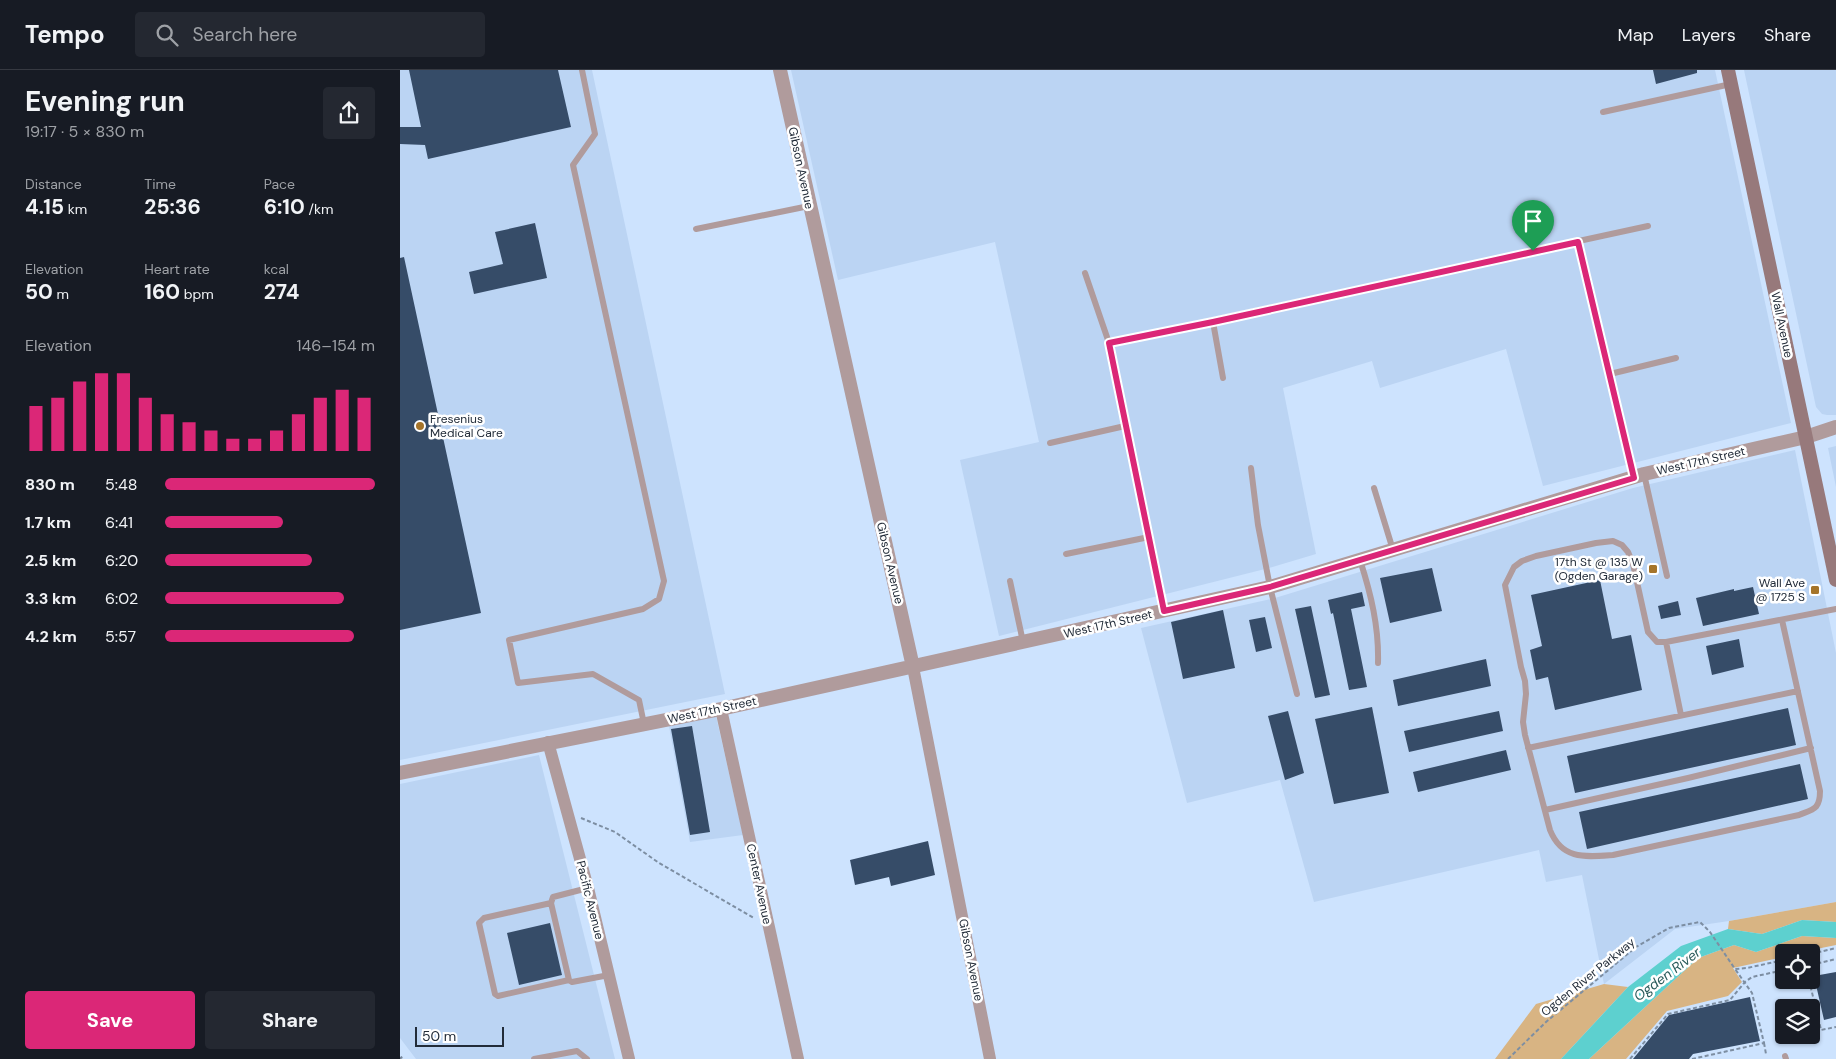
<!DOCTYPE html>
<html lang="en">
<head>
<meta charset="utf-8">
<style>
	body { margin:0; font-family:"DM Sans",sans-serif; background:#242831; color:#f1f3f6; height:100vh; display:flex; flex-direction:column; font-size:19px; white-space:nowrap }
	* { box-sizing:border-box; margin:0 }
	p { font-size:16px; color:#9ea1a6 }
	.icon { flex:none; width:28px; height:28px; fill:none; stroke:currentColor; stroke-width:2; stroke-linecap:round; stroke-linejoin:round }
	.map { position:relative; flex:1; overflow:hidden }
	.details { display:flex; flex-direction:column; background:#171b24; width:400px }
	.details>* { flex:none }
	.controls { position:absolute; left:1375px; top:874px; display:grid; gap:10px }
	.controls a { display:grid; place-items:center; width:45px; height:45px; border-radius:5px; background:#171b24; box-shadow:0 1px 4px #0004; font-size:25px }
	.scale { position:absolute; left:15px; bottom:12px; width:89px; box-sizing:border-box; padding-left:5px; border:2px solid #222c39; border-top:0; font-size:14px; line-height:18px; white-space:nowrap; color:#222c39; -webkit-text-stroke:4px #fff; paint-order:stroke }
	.pin { position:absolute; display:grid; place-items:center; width:42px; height:42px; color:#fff; margin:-51px -21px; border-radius:50% 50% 50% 0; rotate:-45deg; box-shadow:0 0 5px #0007 }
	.pin .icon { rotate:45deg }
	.round { display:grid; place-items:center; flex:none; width:52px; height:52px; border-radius:5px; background:#242831 }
	.summary { display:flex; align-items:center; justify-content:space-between; height:85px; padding:0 25px }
	h1 { font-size:28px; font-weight:700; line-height:38px }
	.metrics { display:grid; grid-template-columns:repeat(3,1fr); gap:8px; height:85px; padding:5px 25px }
	.metrics div { display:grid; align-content:center }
	.metrics b { font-size:21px; font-weight:700 }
	.metrics small { font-size:14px; font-weight:400 }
	.metrics p { font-size:14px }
	.chart { height:140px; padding:10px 25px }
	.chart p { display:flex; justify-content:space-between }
	.chart svg { width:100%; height:90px; margin-top:5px; stroke:#db2777; stroke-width:6 }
	.primary-button { display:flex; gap:10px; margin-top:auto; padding:10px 25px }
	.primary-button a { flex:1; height:58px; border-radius:5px; background:#db2777; color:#fff; font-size:20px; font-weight:700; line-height:58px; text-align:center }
	.primary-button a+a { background:#242831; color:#f1f3f6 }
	ul { padding:0 25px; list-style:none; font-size:16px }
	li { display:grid; grid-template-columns:80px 60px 1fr; align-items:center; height:38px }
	li i { height:12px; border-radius:6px; background:#db2777 }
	header { display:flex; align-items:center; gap:30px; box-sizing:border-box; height:70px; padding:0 25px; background:#171b24; border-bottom:1px solid #363941 }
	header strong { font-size:24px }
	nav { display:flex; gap:28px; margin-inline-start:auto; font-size:18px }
	.search { width:350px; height:45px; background:#242831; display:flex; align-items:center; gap:12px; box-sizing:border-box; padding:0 18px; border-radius:5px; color:#9ea1a6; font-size:19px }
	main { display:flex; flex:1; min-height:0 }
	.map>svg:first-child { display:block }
	.built { fill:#bbd4f3 }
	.green { fill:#d8b483 }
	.water { fill:#5dd0cf }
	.building { fill:#364c68 }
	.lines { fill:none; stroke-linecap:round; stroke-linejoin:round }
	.path { stroke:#7d8ea2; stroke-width:2; stroke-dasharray:4 2.5; stroke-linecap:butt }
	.service { stroke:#b09b9c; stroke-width:6 }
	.minor { stroke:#b09b9c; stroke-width:12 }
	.tertiary { stroke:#b09b9c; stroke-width:14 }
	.secondary { stroke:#97797b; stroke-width:14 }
	.rail { stroke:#758599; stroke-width:4; stroke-dasharray:6 6; stroke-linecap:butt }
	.route-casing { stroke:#fff; stroke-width:10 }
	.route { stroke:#db2777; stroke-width:6 }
	.poi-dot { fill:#a57429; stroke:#fff; stroke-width:2 }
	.labels { text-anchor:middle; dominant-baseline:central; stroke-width:5; stroke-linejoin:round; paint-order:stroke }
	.street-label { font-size:12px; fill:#222c39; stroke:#fff }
	.poi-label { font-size:12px; fill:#222c39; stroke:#fff; text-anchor:end }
	.water-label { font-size:14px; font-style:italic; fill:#2a5b5b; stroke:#fff }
</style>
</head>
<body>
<header>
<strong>Tempo</strong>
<div class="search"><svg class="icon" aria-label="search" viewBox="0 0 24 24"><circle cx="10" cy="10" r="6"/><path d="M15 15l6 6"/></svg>Search here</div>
<nav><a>Map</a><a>Layers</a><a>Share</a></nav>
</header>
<main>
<section class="details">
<div class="summary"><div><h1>Evening run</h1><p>19:17 · 5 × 830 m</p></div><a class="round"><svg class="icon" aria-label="share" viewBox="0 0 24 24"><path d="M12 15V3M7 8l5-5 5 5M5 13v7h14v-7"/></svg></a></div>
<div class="metrics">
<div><p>Distance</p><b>4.15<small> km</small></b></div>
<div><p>Time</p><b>25:36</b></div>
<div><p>Pace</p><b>6:10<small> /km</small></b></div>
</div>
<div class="metrics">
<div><p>Elevation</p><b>50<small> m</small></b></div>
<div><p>Heart rate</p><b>160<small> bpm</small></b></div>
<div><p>kcal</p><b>274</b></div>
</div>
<div class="chart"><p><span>Elevation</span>146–154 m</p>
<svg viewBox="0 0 160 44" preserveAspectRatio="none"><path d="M5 44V22M15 44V18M25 44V10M35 44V6M45 44V6M55 44V18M65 44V26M75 44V30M85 44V34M95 44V38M105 44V38M115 44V34M125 44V26M135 44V18M145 44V14M155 44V18"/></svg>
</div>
<ul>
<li><b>830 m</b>5:48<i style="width:100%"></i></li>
<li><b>1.7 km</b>6:41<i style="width:56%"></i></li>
<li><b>2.5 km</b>6:20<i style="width:70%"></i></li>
<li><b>3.3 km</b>6:02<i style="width:85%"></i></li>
<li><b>4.2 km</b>5:57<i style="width:90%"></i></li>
</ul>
<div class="primary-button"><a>Save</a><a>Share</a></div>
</section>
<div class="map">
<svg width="1436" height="989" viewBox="0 0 1436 989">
	<rect width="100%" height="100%" fill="#cde3fe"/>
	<path class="built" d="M0 0H192L325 624 0 690Z
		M391 0H1315L1391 353 1143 416 1106 279 980 318 972 291 883 318 916 484 869 498 599 566 560 390 639 372 595 172 438 210Z
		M1344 0H1436V345H1427L1422 344 1416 337Z
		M1436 376V417L1428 378Z
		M1395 380 1436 583V832L1329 851 1275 859 1204 914 1182 805 1146 812 1139 780 914 832 880 710 787 733 741 558 875 528 1233 418Z
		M316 646 343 765 290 772 269 656Z
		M139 685 215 989H16L0 968V714Z"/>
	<path class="green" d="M1436 832V852L1402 850 1362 864 1328 859 1329 851Z
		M1402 866 1436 868V875L1402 882H1384V887L1333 898 1342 912 1328 926 1267 941 1226 989H1189L1298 888 1334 875 1356 882Z
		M1204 914 1228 917 1161 989H1095L1136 934Z"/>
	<path class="water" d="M1402 850 1436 852V868L1402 866 1356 882 1334 875 1298 888 1189 989H1161L1228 917 1281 876 1328 859 1362 864Z"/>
	<path class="building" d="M9 0H158L171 57 28 89 25 75 0 74V57H21Z
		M1253 0H1297V3L1256 14Z
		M135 153 147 208 74 224 69 202 103 194 95 162Z
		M4 187 81 543 0 560V188Z
		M1032 498 1042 541 990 553 980 508Z
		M1200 510 1212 569 1231 565 1242 620 1155 640 1148 607 1136 610 1130 580 1142 576 1131 525Z
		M1353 517 1359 544 1303 556 1296 528 1334 519V521Z
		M962 522 965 536 951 539 967 617 949 620 933 543 931 544 928 530Z
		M1278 531 1281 545 1261 549 1258 536Z
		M911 536 930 625 915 628 895 539Z
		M823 540 835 598 783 609 771 552Z
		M865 547 872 578 856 582 849 550Z
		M1339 569 1344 597 1312 605 1306 576Z
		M1086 589 1091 616 998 636 993 610Z
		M972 637 989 723 934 734 915 649Z
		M1388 638 1396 675 1175 723 1167 686Z
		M888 641 904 703 885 710 868 646Z
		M1099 641 1103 661 1009 682 1004 661Z
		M292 656 310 762 290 765 271 659Z
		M1106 680 1111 700 1018 722 1013 702Z
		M1400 694 1408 729 1187 779 1179 742Z
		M528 771 535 805 491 816 489 807 455 815 450 790Z
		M150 853 162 905 119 915 107 863Z
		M1436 902V947L1424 950 1414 906Z
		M1350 927 1360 971 1293 984 1289 989H1233L1269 945Z"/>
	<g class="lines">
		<path class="path" d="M181 748 215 762 259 793 354 848
			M1411 884 1436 878
			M1411 895 1436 889
			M1409 910 1421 960 1436 957
			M1364 973 1366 984
			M1108 989 1146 952 1236 877 1269 858 1300 852 1310 862 1335 899 1347 898 1384 890
			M1230 989 1268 944 1330 930 1345 912 1352 907 1384 900
			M1292 989 1364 973 1352 923 1335 899"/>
		<path class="service" d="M182 0 195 64 173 95 264 511 259 529 243 539 109 570 118 613 193 604 239 630 244 654
			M1203 42 1331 14
			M296 159 409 136
			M1178 171 1210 304 1276 288
			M685 203 709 273 764 541
			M813 252 823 308
			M709 273 1248 156
			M1210 304 1234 407
			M650 373 725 356
			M851 398 858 455 870 517 897 624
			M1244 404 1267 506
			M974 418 993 480
			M666 484 749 467
			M960 490C971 524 979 557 978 593
			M610 511 623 572
			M1382 550 1420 721C1420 739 1414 739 1399 745L1213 785C1185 787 1162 790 1150 760L1125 665 1123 652 1126 624 1125 611 1121 597 1105 515 1114 497 1122 491 1136 486 1196 473 1213 471 1222 475 1228 482 1233 494 1248 562 1257 572H1266L1436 539
			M1266 572 1281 645
			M1128 678 1398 621
			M1145 740 1288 708 1411 678
			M188 818 153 827 151 833 169 910 172 912 209 905
			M151 833 84 848 79 853 95 924 98 926 169 910
			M1385 986 1386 989
			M134 989 177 981 187 989"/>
		<path class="minor" d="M513 597 590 989
			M321 639 398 989
			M148 672 188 818 229 989"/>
		<path class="tertiary" d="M380 0 513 597
			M0 703 321 639 870 517 1244 404 1406 367 1436 357"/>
		<path class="secondary" d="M1328 0 1436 510"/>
		<path class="rail" d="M0 987 1 989"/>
	</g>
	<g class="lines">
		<g class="route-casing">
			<path id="route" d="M1178 172 1234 408 870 517 764 541 709 273 813 252Z"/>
		</g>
		<use href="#route" class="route"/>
	</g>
	<g class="poi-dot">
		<circle cx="20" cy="356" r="5"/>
		<rect x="1248" y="494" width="10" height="10" rx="2.5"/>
		<rect x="1410" y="515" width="10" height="10" rx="2.5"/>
	</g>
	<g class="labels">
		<g class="street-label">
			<text transform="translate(401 98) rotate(78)">Gibson Avenue</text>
			<text transform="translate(1382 255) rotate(78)">Wall Avenue</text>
			<text transform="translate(1301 391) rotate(-13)">West 17th Street</text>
			<text transform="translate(490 493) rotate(77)">Gibson Avenue</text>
			<text transform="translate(708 554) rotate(-13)">West 17th Street</text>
			<text transform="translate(312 640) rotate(-12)">West 17th Street</text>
			<text transform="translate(359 814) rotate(78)">Center Avenue</text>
			<text transform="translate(190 830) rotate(76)">Pacific Avenue</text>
			<text transform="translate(571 890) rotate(79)">Gibson Avenue</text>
			<text transform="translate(1188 907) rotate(-39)">Ogden River Parkway</text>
		</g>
		<g class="poi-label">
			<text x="30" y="349" text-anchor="start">Fresenius<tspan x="30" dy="14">Medical Care</tspan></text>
			<text x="1243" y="492">17th St @ 135 W<tspan x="1243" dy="14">(Ogden Garage)</tspan></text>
			<text x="1405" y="513">Wall Ave<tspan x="1405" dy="14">@ 1725 S</tspan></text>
		</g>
		<g class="water-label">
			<text transform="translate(1267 904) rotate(-37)">Ogden River</text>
		</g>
	</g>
</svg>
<div class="controls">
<a><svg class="icon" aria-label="locate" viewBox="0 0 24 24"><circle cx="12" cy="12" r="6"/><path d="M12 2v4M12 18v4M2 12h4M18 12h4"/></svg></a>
<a><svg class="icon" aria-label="layers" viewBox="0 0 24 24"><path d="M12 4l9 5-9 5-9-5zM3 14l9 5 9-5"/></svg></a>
</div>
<div class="scale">50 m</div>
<div class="pin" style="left:1133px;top:181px;background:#1e9e55"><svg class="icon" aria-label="arrive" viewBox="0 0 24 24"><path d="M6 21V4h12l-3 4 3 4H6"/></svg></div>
</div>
</main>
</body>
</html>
